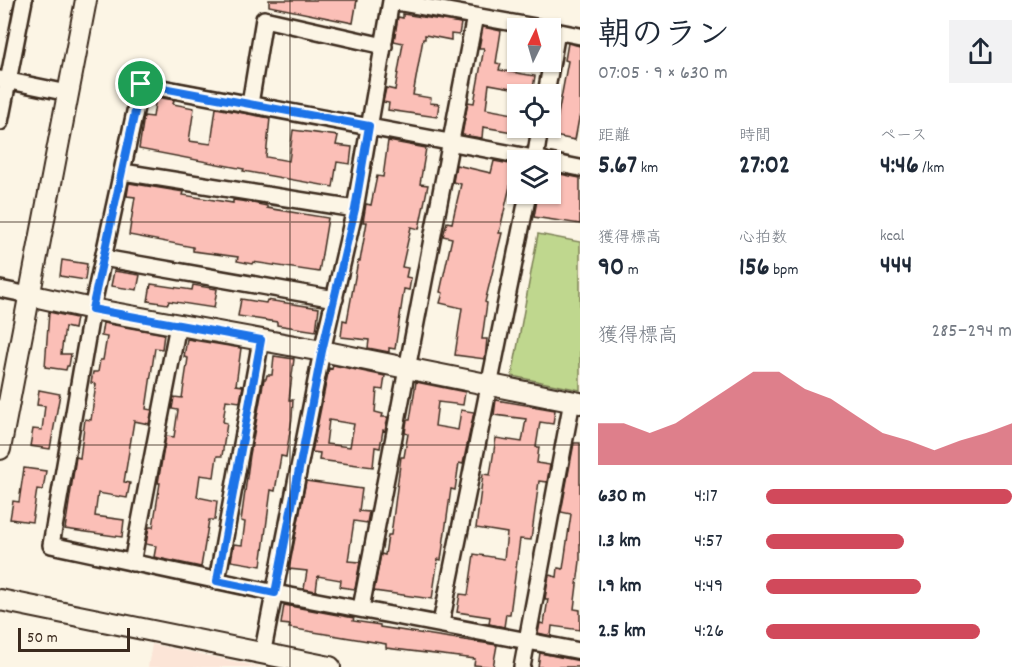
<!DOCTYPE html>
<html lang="ja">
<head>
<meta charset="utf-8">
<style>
	body { margin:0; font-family:Dekko,"Klee One",sans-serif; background:#f2f2f3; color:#1f2937; height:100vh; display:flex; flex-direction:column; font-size:22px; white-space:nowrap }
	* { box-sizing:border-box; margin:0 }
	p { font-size:20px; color:#747a83 }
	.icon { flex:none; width:33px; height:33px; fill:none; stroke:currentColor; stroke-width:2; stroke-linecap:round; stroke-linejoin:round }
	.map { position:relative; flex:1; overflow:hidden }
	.side { display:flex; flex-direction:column; background:#fff; width:450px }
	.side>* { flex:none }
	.needle { width:39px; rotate:5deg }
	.tools { position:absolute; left:507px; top:18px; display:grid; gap:12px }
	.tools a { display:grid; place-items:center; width:54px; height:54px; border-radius:0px; background:#fff; box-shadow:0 2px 4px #0004; font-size:30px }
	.scale { position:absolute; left:18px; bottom:15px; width:112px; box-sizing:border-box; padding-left:6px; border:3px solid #3b2a1e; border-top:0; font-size:16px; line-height:21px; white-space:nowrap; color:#3b2a1e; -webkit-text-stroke:4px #fcf5e5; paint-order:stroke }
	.pin { position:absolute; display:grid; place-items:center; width:51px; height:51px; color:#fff; margin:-26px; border:3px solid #fff; border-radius:50%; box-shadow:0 2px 6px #0007 }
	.round { display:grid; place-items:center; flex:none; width:63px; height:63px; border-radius:0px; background:#f2f2f3 }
	.head { display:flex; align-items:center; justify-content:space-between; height:102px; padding:0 18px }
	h1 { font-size:33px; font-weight:700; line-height:45px }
	.figures { display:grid; grid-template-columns:repeat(3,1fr); gap:9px; height:102px; padding:6px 18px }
	.figures div { display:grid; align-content:center }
	.figures b { font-size:26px; font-weight:700 }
	.figures small { font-size:16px; font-weight:400 }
	.figures p { font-size:16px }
	.chart { height:168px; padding:12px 18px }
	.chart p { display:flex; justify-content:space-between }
	.chart svg { width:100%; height:108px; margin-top:6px; fill:#d1495b; opacity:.7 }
	ul { padding:0 18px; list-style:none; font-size:20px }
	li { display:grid; grid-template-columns:96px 72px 1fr; align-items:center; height:45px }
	li i { height:15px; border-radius:8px; background:#d1495b }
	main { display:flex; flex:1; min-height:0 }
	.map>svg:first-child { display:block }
	.built { fill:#fce5d7 }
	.green { fill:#bfd78e; stroke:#7d8056; stroke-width:1.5 }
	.building { fill:#fbbfb7; stroke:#3b2a1e; stroke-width:1.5; fill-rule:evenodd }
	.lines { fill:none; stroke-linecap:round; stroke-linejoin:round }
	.minor-casing { stroke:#3b2a1e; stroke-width:20 }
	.tertiary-casing { stroke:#3b2a1e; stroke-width:24 }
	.minor { stroke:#fcf5e5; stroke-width:15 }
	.tertiary { stroke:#fcf5e5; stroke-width:20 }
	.route-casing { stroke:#fff; stroke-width:12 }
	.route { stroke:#1a73e8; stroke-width:8 }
	.grid { fill:none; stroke:#3b2a1e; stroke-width:1.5; stroke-opacity:0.55 }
</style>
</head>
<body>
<main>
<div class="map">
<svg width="580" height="667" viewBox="0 0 580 667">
	<rect width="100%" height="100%" fill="#fcf5e5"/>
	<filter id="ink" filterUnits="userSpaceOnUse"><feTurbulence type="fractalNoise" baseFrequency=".0167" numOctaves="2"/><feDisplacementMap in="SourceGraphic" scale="12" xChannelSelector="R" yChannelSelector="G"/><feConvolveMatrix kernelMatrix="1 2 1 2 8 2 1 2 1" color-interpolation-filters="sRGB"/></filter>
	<g filter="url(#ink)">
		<path class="built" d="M152 644 262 667H148Z"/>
		<path class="green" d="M538 234 580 242V390L512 376Z"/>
		<path class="building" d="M269 0H357L353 23 269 6Z
			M403 14 461 23 459 35 451 34V40L425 35V39H423L413 95 431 98 430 103 439 104 437 117 388 110 389 103 383 102 386 88 395 90 403 43 394 41 398 17 403 18Z
			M483 27 501 31 496 63 501 64 499 70 535 76 532 94H516L517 89 489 84 486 109 518 115V133L483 127 482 138 462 135 468 102 474 103 484 48H479Z
			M568 43 580 46V113L575 140 554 136 568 61 565 60Z
			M156 97 174 100 173 104 194 108 189 141 211 144 216 108 270 118 266 157 289 161 293 130 338 136 336 145 352 147 350 164 337 162 333 187 243 171 244 169 139 149 144 116 153 117Z
			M388 141 426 148 420 184 428 185 419 229 411 227 402 267 408 268 406 277 411 278 409 290 404 289 395 349 389 348V352L368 348 369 340 341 337 343 320 347 321 358 261H360L367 222H363L366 204 371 205 377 176 383 177Z
			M494 161 515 165 499 233H502L485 302 487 303 482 339H487L485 359 455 355 462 308 440 303 443 293 440 292 452 238 443 236 447 222 452 223 461 184 453 182 456 165 491 173Z
			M550 172 580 178V224L534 217 538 194H550Z
			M129 183 184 192 183 195 233 203V200L248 202 267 206V208L328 218 319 272 253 262 252 264 237 261 238 257 193 251V247L129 235 135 197 127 196Z
			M62 260 87 264 85 280 60 276Z
			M114 271 140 275 137 290 111 286Z
			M151 284 192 290 193 285 217 289 214 308 169 301 168 304 148 301Z
			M241 299 266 303 267 300 319 308 316 331 277 325V322L238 316Z
			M49 312 76 318 74 329 65 327 61 354H71L69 366H67L66 370 45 367Z
			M103 323 164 334 162 349 155 348 146 409 152 410 149 424 134 421 124 482 130 483 127 498 98 493 95 516 124 520 122 537 65 529 76 457 80 458 85 419 91 420 96 384 91 383 93 372H98L100 360H103L107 337 101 336Z
			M187 339 241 348 236 385 243 386 240 402 226 400 223 422 227 423 222 456H217L214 477 200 475 197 497 217 501 215 520H209L201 567 154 557 156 546 146 544 149 527H153L160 483H158L166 436 174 437 178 410 172 409 174 397 182 398 188 358 184 357Z
			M274 356 294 359 289 400H293L292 418 286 457 281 456 275 491 271 490 261 566 231 561 234 544 242 545 245 522 241 521 250 455 264 379H266L267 375H272Z
			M333 365 385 376 383 390 377 389 375 412 383 414 382 417H388L385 431 383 430 380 448 375 447 373 467 319 460 320 453 312 452 329 368 332 369ZM329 420 354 424 350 447 326 444Z
			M416 382 465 392 463 405 438 402 435 426 458 430 461 410 474 412 463 464 459 463 455 490 451 489 441 560 438 559 432 599 374 591 381 554 385 555 388 535H391L401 457H404L408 434 405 433 407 420H410Z
			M39 390 60 394 50 449 30 446 33 429 42 430 45 406 37 405Z
			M496 400 555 410 553 424 540 422 536 447H539L537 463 550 465 547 482 539 481 531 540 520 539 510 614H506L504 627 489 624 490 617 457 612 460 594 468 595 474 554 504 559 507 533 476 528 483 474 490 475 496 438 522 442 526 419 494 415Z
			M574 443H580V561L574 609 580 610V630L552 626 551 636 538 633 540 623 544 624 548 599H545L549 575 557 577 558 568 563 569 571 514 561 512Z
			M24 468 46 471 43 490 37 489 32 522 10 519 13 501 19 502Z
			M306 481 362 489 359 511 369 512 367 523 354 521 348 561 360 562 355 589 340 587 341 580 318 576 316 591 304 589 307 571 289 569Z
			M284 605 354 618 353 621 380 625V627L497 645 493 667 474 665 475 659 386 648V644L289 628 290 625 281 624Z
			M540 653 580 661V667H538Z"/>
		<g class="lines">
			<g class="minor-casing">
				<path id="minor" d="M550 30 580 36
					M0 79 68 93
					M546 94 557 32
					M250 104 264 19 384 46
					M0 122 24 0
					M535 160 540 128
					M544 160 141 84 92 309 51 545 275 593 580 651
					M550 162 580 168
					M123 172 355 209
					M103 258 335 299
					M0 289 29 295
					M132 563 178 325
					M217 581 261 340
					M361 608 475 16
					M441 623 528 194
					M262 655 322 351 355 209 391 1 541 28
					M522 667 572 401"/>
			</g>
			<g class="tertiary-casing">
				<path id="tertiary" d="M29 295 92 309 322 351 580 403
					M0 449 86 0
					M0 600 330 667"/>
			</g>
			<use href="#minor" class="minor"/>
			<use href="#tertiary" class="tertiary"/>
		</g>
	</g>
	<g class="lines" filter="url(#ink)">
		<g class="route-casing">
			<path id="route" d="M141 84 369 126 355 209 322 351 275 593 217 581 261 340 92 309Z"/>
		</g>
		<use href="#route" class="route"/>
	</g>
	<path class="grid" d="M290 0V667M0 222H580M0 445H580"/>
</svg>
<div class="tools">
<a><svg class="needle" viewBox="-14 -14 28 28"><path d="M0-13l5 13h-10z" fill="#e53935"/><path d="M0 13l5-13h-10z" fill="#747a83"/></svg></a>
<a><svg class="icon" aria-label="locate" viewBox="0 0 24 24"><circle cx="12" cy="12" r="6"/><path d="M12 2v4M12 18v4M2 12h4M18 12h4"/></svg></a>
<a><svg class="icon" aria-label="layers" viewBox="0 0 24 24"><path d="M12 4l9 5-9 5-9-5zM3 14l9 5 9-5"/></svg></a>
</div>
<div class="scale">50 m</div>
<div class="pin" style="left:141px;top:84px;background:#1e9e55"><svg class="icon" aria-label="arrive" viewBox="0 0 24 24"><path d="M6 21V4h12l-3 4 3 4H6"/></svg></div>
</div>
<section class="side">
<div class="head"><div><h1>朝のラン</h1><p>07:05 · 9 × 630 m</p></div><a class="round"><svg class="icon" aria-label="share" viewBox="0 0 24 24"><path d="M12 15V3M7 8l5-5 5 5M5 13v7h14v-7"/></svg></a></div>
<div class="figures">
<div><p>距離</p><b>5.67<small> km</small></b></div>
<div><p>時間</p><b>27:02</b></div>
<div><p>ペース</p><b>4:46<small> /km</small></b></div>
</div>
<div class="figures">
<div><p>獲得標高</p><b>90<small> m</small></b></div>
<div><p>心拍数</p><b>156<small> bpm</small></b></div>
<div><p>kcal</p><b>444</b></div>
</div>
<div class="chart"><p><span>獲得標高</span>285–294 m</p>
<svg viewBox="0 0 160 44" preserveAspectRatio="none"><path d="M0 44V27L10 27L20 31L30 27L40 20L50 13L60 6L70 6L80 13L90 17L100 24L110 31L120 34L130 38L140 34L150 31L160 27V44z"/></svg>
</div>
<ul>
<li><b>630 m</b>4:17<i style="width:100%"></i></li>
<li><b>1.3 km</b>4:57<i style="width:56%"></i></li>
<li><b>1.9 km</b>4:49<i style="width:63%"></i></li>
<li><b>2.5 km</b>4:26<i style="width:87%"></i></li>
</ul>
</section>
</main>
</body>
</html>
